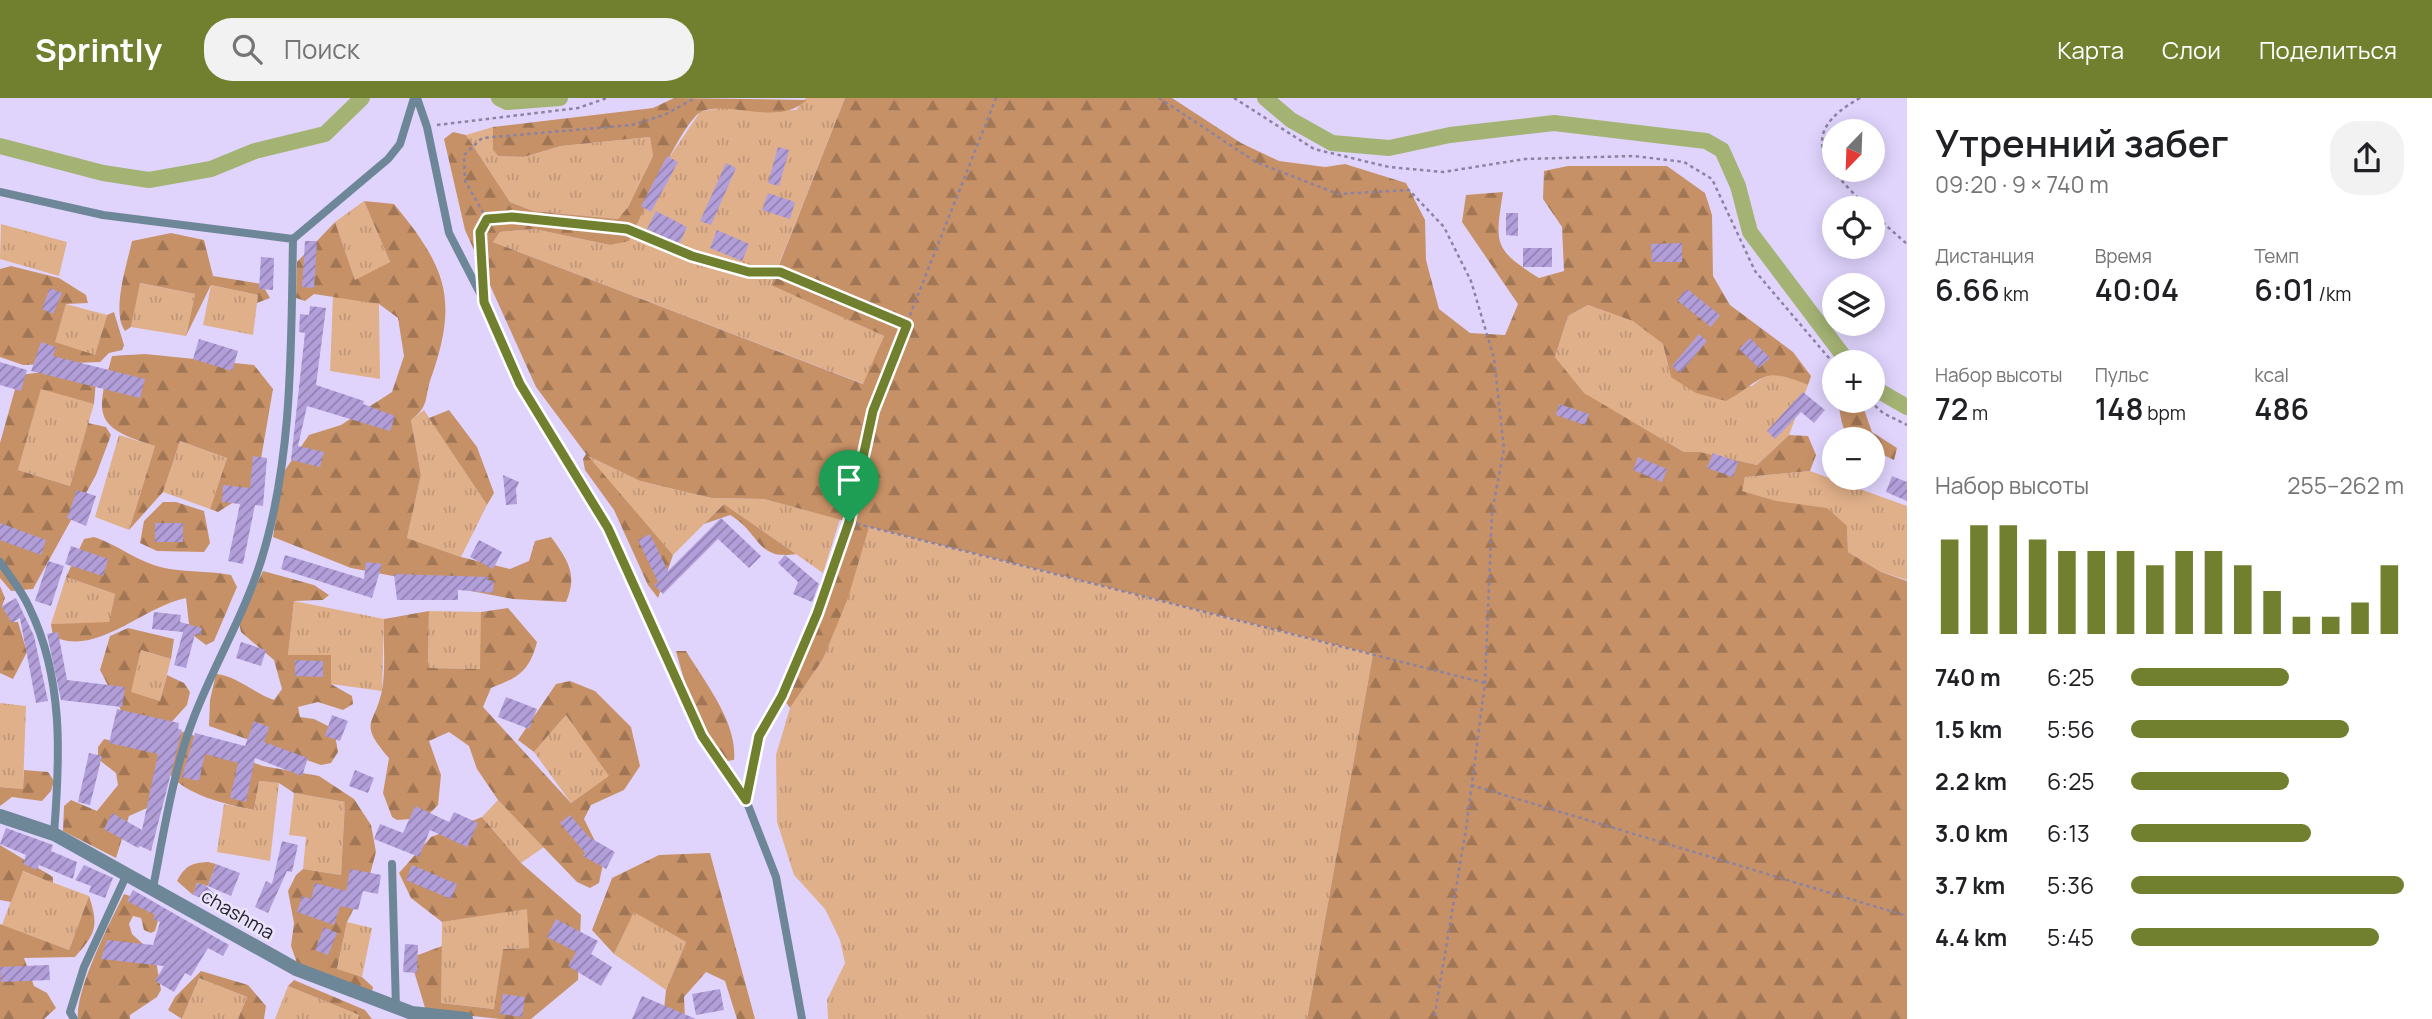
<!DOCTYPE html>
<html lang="ru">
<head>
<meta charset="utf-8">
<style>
	body { margin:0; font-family:Manrope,sans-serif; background:#f2f2f2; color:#202124; height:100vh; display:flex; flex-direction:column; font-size:26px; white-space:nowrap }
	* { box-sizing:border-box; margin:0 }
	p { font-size:23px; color:#757577 }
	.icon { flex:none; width:38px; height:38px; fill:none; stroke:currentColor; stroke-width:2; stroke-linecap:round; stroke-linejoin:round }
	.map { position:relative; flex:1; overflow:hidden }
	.sheet { display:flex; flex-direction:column; background:#fff; width:525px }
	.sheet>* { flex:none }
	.needle { width:46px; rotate:203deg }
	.fabs { position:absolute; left:1822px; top:21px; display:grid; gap:14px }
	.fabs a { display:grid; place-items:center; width:63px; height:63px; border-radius:50%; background:#fff; box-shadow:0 4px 18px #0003; font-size:35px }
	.pin { position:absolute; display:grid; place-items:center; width:60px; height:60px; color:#fff; margin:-72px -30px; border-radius:50% 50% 50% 0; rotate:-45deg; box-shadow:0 0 7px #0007 }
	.pin .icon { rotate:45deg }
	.round { display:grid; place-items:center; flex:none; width:74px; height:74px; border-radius:28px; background:#f2f2f2 }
	.overview { display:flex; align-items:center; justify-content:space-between; height:119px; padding:0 28px }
	h1 { font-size:38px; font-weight:600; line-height:52px }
	.stats { display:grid; grid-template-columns:repeat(3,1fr); gap:10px; height:119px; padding:7px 28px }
	.stats div { display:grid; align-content:center }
	.stats b { font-size:30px; font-weight:600 }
	.stats small { font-size:19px; font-weight:400 }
	.stats p { font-size:19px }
	.chart { height:196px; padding:14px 28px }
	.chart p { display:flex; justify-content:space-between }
	.chart svg { width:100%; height:126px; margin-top:7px; stroke:#70802f; stroke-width:6 }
	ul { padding:0 28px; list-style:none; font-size:23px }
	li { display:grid; grid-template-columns:112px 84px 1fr; align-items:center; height:52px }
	li i { height:18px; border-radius:9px; background:#70802f }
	header { display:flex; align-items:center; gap:42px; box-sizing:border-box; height:98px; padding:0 35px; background:#70802f; color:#fff }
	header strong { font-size:33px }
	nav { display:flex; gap:38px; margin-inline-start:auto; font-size:24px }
	.search { width:490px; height:63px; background:#f2f2f2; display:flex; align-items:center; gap:18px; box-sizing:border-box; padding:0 24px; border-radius:28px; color:#757577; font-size:26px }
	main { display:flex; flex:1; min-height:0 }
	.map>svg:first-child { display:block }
	.grass { fill:url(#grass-tufts) }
	.forest { fill:url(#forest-firs) }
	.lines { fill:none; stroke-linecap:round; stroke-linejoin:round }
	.canal { stroke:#a4b374; stroke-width:16 }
	.building { fill:url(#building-hatch) }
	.path { stroke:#8c82a1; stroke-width:2.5; stroke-dasharray:3.5 3.5; stroke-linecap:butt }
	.service { stroke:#6e8798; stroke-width:8 }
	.tertiary { stroke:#6e8798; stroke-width:14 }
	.route-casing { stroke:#fff; stroke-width:14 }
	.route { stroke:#70802f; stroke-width:9 }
	.labels { text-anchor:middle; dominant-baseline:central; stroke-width:5; stroke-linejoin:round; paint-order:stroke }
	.street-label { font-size:19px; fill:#251e31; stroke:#ebe5f9 }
</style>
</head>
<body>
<header>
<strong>Sprintly</strong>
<div class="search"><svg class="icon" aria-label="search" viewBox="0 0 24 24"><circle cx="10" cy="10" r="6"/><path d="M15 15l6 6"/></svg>Поиск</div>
<nav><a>Карта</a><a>Слои</a><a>Поделиться</a></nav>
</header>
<main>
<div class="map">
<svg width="1907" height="921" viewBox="0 0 1907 921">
	<defs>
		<pattern id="grass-tufts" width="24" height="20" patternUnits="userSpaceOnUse" patternTransform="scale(1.75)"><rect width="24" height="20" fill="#e0b08a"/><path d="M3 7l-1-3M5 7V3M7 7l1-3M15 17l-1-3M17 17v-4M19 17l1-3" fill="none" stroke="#c09778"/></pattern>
		<pattern id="forest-firs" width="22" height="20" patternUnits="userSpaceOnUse" patternTransform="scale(1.75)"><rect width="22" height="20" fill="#c79167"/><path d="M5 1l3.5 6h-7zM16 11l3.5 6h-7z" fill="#a17655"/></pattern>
		<pattern id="building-hatch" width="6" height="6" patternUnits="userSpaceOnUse" patternTransform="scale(1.75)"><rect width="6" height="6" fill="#b29ed9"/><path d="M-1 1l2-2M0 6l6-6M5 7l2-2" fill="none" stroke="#9180b1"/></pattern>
	</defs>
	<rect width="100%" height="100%" fill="#e0d4fd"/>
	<path class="grass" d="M806 0H845L771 186 884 238 864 286 493 144 500 134 534 131 610 147 700 14 730 8 770 13 796 12Z
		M493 29V52L498 58 524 59 561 48 650 39 653 58 628 109 618 121 533 113 510 104 466 37Z
		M364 103 390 164 355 183 335 124Z
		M1 126 67 144 59 178 0 161Z
		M139 185 195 196 186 238 131 229Z
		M211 187 258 197 253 237 203 227Z
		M333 197 379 206 380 281 330 273Z
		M66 206 107 217 95 258 54 244Z
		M1588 207 1634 223 1663 246 1671 279 1752 288C1775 268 1782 276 1808 287L1789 337 1757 367 1700 354H1684L1583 295 1555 259 1568 218Z
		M41 290 94 306 70 388 18 372Z
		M424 312 487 407 461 459 407 440 421 377 411 322Z
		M119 337 155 348 129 432 95 419Z
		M180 343 227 360 210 411 163 394Z
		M586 357 640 383 711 400 764 401 840 421 823 475 724 406 673 457Z
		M1810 373 1907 408V482L1881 474 1848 454 1847 428 1741 393 1745 379Z
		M868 429 1373 556 1307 921H828L827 902 845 865 840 842 825 811 794 777 777 724 776 657 790 610 823 561Z
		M66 479 115 496 109 525 51 526Z
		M294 503 384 521 382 593 331 586 288 557Z
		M429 513 481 514V571L428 570Z
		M141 552 171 561 160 603 130 595Z
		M0 605 26 608 23 691 0 689Z
		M566 617 610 678 571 705 534 654Z
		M259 683 279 685 270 763 217 754 224 706 254 712Z
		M294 695 345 704 341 777 303 771 306 739 289 737Z
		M498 702 544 749 521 765 482 719Z
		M22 773 89 798 69 852 2 827Z
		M528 810 529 850 503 851 495 911 441 905 442 824Z
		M634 813 686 844 666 892 614 856Z
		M347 824 372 830 362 879 337 872Z
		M199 880 247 899 238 921H182Z
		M288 888 359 917 358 921H275Z"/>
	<path class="forest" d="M674 0 807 2C777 30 726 0 699 15 678 32 643 115 629 143L610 147 534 131 500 134 493 144 863 286 884 238 771 187 845 0H1172L1241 45 1279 63 1325 69 1345 66 1406 85 1425 122 1426 162 1439 211 1470 235 1505 237 1518 206 1462 124 1466 97 1503 94C1495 146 1493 151 1539 180L1564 173 1562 129 1543 101 1544 73 1568 68H1667L1705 95 1712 117 1713 178 1730 207 1793 254 1811 278 1808 287C1761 267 1766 280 1726 303L1696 295 1671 279 1663 246 1633 223 1588 207 1568 218 1555 259 1584 295 1684 354H1700L1757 367 1789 337 1808 338 1816 357 1810 373 1745 379 1742 393 1776 403 1827 410 1847 428 1848 454 1881 474 1907 483V921H1307L1373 556 869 429 848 500 823 561 790 610 782 599 817 516 849 424 764 401 711 400 640 383 588 358 673 457 658 500 648 487 614 412 585 372 583 361 586 356 536 289 465 132 444 41 453 34 466 37 510 104 533 113 618 121 628 109 653 58 650 39 561 48 524 59 498 58 493 52V29L653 10Z
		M364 103 394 106C446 169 459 201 431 280 424 300 430 308 411 322L421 377 407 440 461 459 510 471 529 463 535 443 551 439C568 462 578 477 566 504L513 501 351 470 273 439 283 375 309 337 341 327 392 294 404 258 398 220 379 206 314 196 305 203 296 200 297 164 335 124 355 182 390 164Z
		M171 135 204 142 213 178 262 186 270 200 257 205 258 197 211 187 186 238 195 196 140 185 131 229 125 233C111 214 127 166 132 143Z
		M11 168 59 180 86 197 88 205 66 206 55 244 95 257 107 217 114 214 124 247 122 252 109 255 100 264 23 267 0 259V171Z
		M145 256 254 267 273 291 256 390 218 414 210 411 227 360 180 343 163 394 129 432 155 348C92 329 96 317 112 258Z
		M75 270 96 283 94 306 41 291 18 372 70 388 88 325 106 329 111 337 96 377 33 491 11 493 0 480V345L19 277Z
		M1838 303H1861L1872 334 1897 350 1894 362 1873 352 1872 341C1841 341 1843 331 1838 303Z
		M449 312 477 349 494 395 487 407 429 320Z
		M163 404H176L204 413 210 445 204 454 157 453 140 445 144 423Z
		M724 406 796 456C756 463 761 435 730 417L704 426Z
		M94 439C121 448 141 467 170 471 191 474 210 473 231 477L237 489 214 543 206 547 190 535 186 500C142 509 95 560 53 538L51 526 109 524 115 496 66 479 84 441Z
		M263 473 314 487 329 497 323 502 294 503 288 557H331V586L352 598 353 606 343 612 318 604 298 609 300 619 314 621 334 631 338 654 331 665 321 667 209 628 210 602 216 576C237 578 254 595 274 602L282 591 274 562 241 534 239 525Z
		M0 488 5 500 2 508 12 524H18L27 554 13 581 0 575Z
		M508 510 537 544C529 574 519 579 491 590L483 609 571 705 609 678 566 617 534 654 518 642 556 586 570 583 595 593 631 629 640 668 624 692 591 707 584 721 604 761 599 785 590 790 577 784 498 702 477 671 469 648 449 634 429 643 441 677 438 707 425 720 397 722 392 719 383 695 389 660C357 623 375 628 382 592 386 570 383 543 384 521L429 513 428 570 480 571 481 514Z
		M128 530 174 541 171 561 141 552 131 594 160 603 167 577 184 585 190 594 187 607 168 628 124 618 100 572 110 538Z
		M676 553H686C704 583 738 625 734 662L727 663C700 640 685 586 676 553Z
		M186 633 214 650 263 668 319 678 354 701 371 727 376 754 369 780 347 824 337 871 362 879 373 889 372 894 297 865 291 848 294 825 288 793 296 777 303 771 341 777 345 704 294 695 279 685 259 683 254 712C224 706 184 697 166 672L173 637Z
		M104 641 160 653 154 707 129 718 116 760 63 733 64 708 71 702 97 713 118 687 116 675 98 661V649Z
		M24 672 48 674 54 683 51 693 42 703 12 699 0 708V689L23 691Z
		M482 719 521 765 581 817 578 882 531 921H500L426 913 410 860 442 848 441 905 494 911 503 851 529 850 527 811 442 824 411 800 399 775 431 739Z
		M0 747 53 779V785L23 773 11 804 0 802Z
		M710 755 755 921H737L725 883 706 874 684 899 685 921H663L666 892 686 844 634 814 614 856 592 832 612 780 659 757Z
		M208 764 216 766 208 788 197 785 193 797 177 783C185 768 191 765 208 764Z
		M124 796 145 803 159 819 155 833 151 835 144 832 141 820 133 818 129 826 132 836 155 857 161 892 157 899 130 917V921H78C75 892 110 824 124 796Z
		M89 798C99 829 96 835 75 859L24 860 34 888 47 895 56 910 44 921H0V826L69 852Z
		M201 873 248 887 266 908 264 921H238L247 899 199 880 182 921 168 912 175 899Z
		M294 882 365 912 372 921H358L359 917 288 888Z"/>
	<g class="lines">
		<path class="canal" d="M499 0 507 4 560 0
			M1265 0 1291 22 1332 45 1389 50 1450 37 1554 25 1706 43 1722 52 1738 88 1750 134 1848 264
			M0 48 103 75 149 82 211 71 255 53 325 36 362 0
			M1872 289 1907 309"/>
	</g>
	<path class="building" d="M778 49 789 52 779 88 768 85Z
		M667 58 678 64 651 114 641 108Z
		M726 65 736 70 711 127 700 123Z
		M768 95 795 104 790 121 762 112Z
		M656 113 687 129 679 146 647 131Z
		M1506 115H1518V138L1506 137Z
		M717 132 749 146 742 163 710 150Z
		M305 143H317L314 190 302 189Z
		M1682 145V164H1652L1651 146Z
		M1523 150H1552V169H1523Z
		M261 159 274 160 273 192 259 191Z
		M50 190 62 195 53 216 42 211Z
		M1687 191 1720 217 1711 229 1677 202Z
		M310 208 326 210 316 287 364 303 363 306 395 318 390 333 307 308 298 348 324 354 320 369 291 362 305 235 299 234 300 216 309 217Z
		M1699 236 1707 243 1680 275 1672 268Z
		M1750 240 1770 260 1759 270 1739 251Z
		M199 241 238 253 232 273 193 261Z
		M41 244 56 249 53 258 145 281 140 300 31 273Z
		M0 264 27 272 21 293 0 287Z
		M1803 294 1825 312 1814 325 1801 314 1775 341 1767 333Z
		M1559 306 1589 316 1585 327 1556 317Z
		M1713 355 1738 364 1733 379 1707 370Z
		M253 358 267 360 263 408 255 407 243 466 228 463 240 406 222 404 223 387 250 390Z
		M1638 359 1667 371 1662 384 1633 372Z
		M503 377 519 384 516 391 517 406 506 407Z
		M1892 378 1907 384V403L1886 394Z
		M77 392 96 398 86 428 67 420Z
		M721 420 761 458 749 470 718 441 663 496 654 487 658 484 638 442 650 436 668 473Z
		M0 425 46 442 41 457 0 442Z
		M155 425H183V444H155Z
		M479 442 502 454 493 471 470 459Z
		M71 448 108 461 103 478 65 466Z
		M285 457 364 481 366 464 382 466 372 500 281 471Z
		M785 457 819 486 812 504 793 496 798 484 778 465Z
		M48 463 64 468 51 508 35 503Z
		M394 476 489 479 487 482 494 483 493 495 458 492V502H397Z
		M16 500 34 538 48 603 36 605 20 520 12 525 2 508Z
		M154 514 181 517 180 524 202 530 201 537 195 536 186 570 174 567 183 534 152 531Z
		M58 534 67 582 125 589 122 609 61 602 47 536Z
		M241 544 266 552 261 568 236 560Z
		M295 562 323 563V579L295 578Z
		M506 599 537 611 529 631 498 619Z
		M117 611 179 625 178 631 182 632 151 753 140 748 138 750 104 731 112 715 142 732 158 656 109 645Z
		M332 617 348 623 340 643 325 638Z
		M254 623 269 629 264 644 308 660 302 678 255 660 246 704 230 700 238 665 205 656 199 683 182 679 195 635 245 648Z
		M89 655 102 658 90 707 78 704Z
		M355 672 374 680 368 695 349 688Z
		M415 708 449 724 454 714 478 725 467 749 430 732 419 759 374 741 380 726 403 735Z
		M570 717 589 739 615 754 606 771 583 758 585 755 560 725Z
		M6 730 53 747 51 753 77 764 73 781 39 767 37 772 23 766 26 757 0 746Z
		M282 743 298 747 292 774 287 773 268 815 255 809 266 783 272 786Z
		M216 766 240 775 231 798 208 788Z
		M84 767 113 780 105 800 89 794 91 788 75 782Z
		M412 767 457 786 451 801 406 782Z
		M350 771 381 777 378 796 363 793 358 812 340 808 334 827 297 814 302 798 311 801 315 785 346 793Z
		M197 785 205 787 231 811 193 797Z
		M133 792 229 847 223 858 208 850 191 878 185 875 174 894 155 883 164 868 101 861 107 842 153 847 160 824 153 821 155 817 127 803Z
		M556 821 598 843 591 856 612 869 601 888 568 868 576 854 547 839Z
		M324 829 337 835 328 857 315 852Z
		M405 846 418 847 417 875 403 874Z
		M49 867 50 882 1 884 0 869Z
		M720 891 724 912 696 917 692 896Z
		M503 896 525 899 522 919 500 916Z
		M642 898 696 921H632Z"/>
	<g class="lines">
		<path class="path" d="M1159 0 1256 64 1338 96 1409 92 1444 129 1471 183 1494 260 1504 351 1492 414 1485 585 1466 731 1434 921
			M1234 0 1314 51 1389 69 1443 74 1525 61 1634 58 1684 64 1712 81 1755 173 1834 266
			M1860 0C1793 37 1827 69 1868 110
			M437 27 578 10 607 0
			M1872 115 1907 146
			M487 121 465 83 464 57 482 40 632 27 664 17 695 0
			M482 173 480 134 487 121 512 119 627 131 692 157 749 174H780L907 227
			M1870 303 1883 315 1907 327
			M850 424 1485 585
			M748 685 759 638 782 599 817 516 849 424 872 313 996 0
			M1471 687 1907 818"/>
		<path class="service" d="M417 0 427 29 449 135 484 203 520 286 624 460 702 638 746 702 776 779 802 921
			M0 94 103 117 293 141C291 248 293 360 261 463 244 517 214 567 194 619 173 673 164 733 153 790
			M293 141 388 61 400 46 414 0
			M0 464C10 479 22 493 29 509 64 580 60 660 54 736
			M392 766 396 910
			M74 921 70 914 84 869 127 776"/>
		<path class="tertiary" d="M0 718 54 736 296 871 412 915 466 921"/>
	</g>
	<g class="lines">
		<g class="route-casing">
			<path id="route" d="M512 119 627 131 692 158 749 174H780L907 227 873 313 849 424 817 516 782 598 759 638 746 702 702 638 608 430 520 286 484 204 480 134 487 121Z"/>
		</g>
		<use href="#route" class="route"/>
	</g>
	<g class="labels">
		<g class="street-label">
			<text transform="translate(238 816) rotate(30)">сhashma</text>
		</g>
	</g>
</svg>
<div class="fabs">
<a><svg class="needle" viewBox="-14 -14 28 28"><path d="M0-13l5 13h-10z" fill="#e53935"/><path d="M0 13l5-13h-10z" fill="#757577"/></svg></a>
<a><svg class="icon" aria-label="locate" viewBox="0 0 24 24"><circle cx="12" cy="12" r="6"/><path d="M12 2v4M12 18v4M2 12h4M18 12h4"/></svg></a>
<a><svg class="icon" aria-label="layers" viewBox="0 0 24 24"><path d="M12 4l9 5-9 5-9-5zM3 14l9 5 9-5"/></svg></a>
<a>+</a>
<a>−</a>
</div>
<div class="pin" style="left:849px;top:424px;background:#1e9e55"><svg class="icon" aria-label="arrive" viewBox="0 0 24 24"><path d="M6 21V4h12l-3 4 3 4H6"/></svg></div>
</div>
<section class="sheet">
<div class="overview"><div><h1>Утренний забег</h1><p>09:20 · 9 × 740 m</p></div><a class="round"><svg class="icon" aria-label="share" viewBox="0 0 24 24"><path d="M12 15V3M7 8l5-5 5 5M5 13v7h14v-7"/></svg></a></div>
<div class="stats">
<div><p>Дистанция</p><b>6.66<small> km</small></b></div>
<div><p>Время</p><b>40:04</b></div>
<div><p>Темп</p><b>6:01<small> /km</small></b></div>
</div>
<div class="stats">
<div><p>Набор высоты</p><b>72<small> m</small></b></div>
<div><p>Пульс</p><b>148<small> bpm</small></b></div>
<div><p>kcal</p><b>486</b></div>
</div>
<div class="chart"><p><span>Набор высоты</span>255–262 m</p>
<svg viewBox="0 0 160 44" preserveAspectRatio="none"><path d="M5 44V11M15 44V6M25 44V6M35 44V11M45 44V15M55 44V15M65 44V15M75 44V20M85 44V15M95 44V15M105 44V20M115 44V29M125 44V38M135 44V38M145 44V33M155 44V20"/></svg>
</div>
<ul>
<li><b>740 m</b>6:25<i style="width:58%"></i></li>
<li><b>1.5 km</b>5:56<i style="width:80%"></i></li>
<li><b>2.2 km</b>6:25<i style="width:58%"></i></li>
<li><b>3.0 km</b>6:13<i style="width:66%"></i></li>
<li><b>3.7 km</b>5:36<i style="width:100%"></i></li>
<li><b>4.4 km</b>5:45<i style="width:91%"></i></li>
</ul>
</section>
</main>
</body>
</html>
